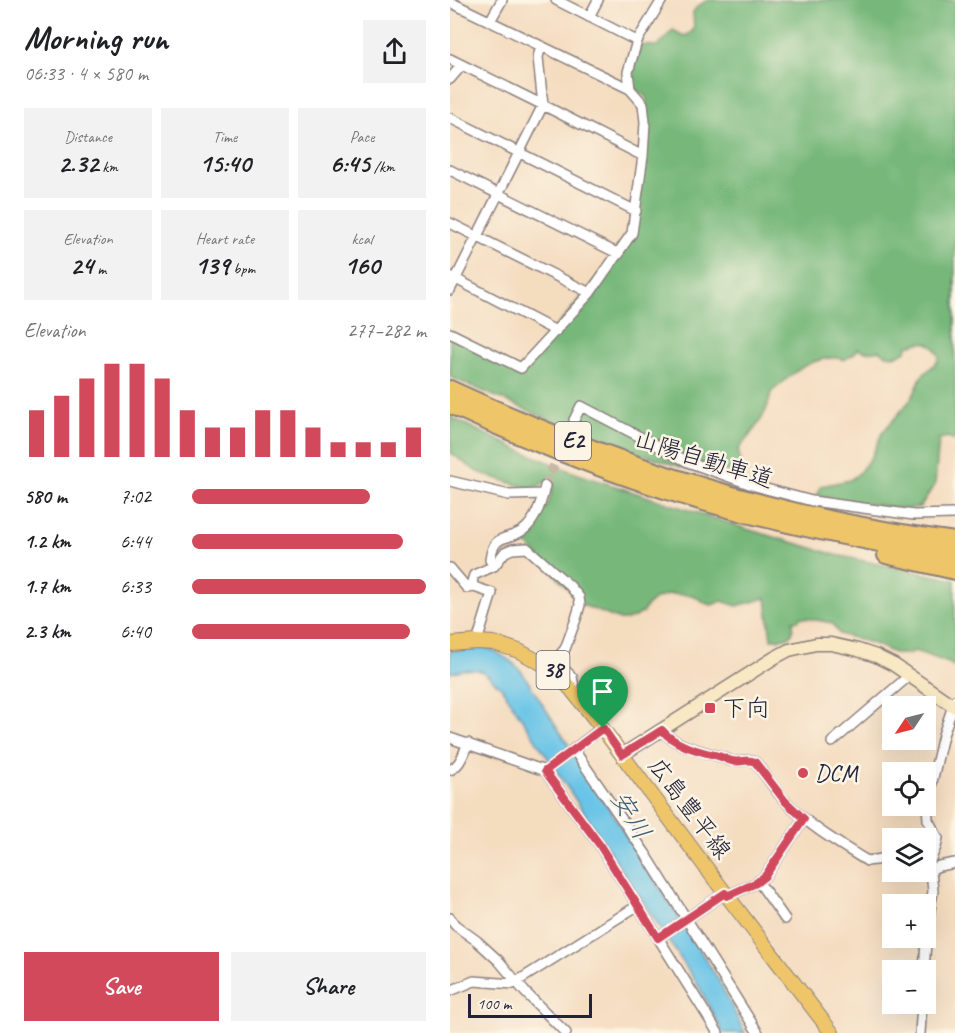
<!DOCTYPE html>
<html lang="en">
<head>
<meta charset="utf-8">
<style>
	body { margin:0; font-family:Caveat,"Klee One",sans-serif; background:#f2f2f2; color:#202124; height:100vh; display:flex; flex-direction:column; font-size:22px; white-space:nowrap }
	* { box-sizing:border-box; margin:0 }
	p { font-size:20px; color:#757577 }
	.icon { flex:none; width:33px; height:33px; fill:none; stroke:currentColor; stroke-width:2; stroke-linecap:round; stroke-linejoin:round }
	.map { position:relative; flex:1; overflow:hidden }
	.drawer { display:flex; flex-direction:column; background:#fff; width:450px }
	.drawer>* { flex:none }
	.needle { width:39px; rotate:235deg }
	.tools { position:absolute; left:432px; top:696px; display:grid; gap:12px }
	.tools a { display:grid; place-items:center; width:54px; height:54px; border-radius:0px; background:#fff; box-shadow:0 6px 24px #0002; font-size:30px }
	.scale { position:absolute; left:18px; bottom:15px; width:124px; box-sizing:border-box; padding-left:6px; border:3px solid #22223b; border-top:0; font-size:16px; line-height:21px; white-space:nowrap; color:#22223b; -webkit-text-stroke:4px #fcf5e5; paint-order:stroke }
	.pin { position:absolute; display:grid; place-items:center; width:51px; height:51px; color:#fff; margin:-62px -26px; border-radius:50% 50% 50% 0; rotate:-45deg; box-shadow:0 0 6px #0007 }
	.pin .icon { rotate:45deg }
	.round { display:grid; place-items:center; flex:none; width:63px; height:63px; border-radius:0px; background:#f2f2f2 }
	.overview { display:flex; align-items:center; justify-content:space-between; height:102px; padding:0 24px }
	h1 { font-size:33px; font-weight:600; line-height:45px }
	.figures { display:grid; grid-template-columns:repeat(3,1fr); gap:9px; height:102px; padding:6px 24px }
	.figures div { display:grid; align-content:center; border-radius:0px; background:#f2f2f2; text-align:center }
	.figures b { font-size:26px; font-weight:600 }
	.figures small { font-size:16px; font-weight:400 }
	.figures p { font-size:16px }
	.chart { height:168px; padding:12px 24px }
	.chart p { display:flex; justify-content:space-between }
	.chart svg { width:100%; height:108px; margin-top:6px; stroke:#d1495b; stroke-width:6 }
	.cta { display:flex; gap:12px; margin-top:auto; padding:12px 24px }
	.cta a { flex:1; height:69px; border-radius:0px; background:#d1495b; color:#fff; font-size:24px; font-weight:600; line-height:69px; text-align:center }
	.cta a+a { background:#f2f2f2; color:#202124 }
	ul { padding:0 24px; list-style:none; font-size:20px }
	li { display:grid; grid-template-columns:96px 72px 1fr; align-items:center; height:45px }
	li i { height:15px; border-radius:8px; background:#d1495b }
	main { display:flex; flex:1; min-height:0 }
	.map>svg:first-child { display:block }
	.forest { fill:#77b87a; stroke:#4c6d5a; stroke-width:1.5 }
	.water { fill:#69c4e7; stroke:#467391; stroke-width:1.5 }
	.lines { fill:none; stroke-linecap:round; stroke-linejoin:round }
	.street-tunnel { stroke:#cab7a5; stroke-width:9; stroke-dasharray:9 4.5; stroke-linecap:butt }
	.street-casing { stroke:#8b7f7d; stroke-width:12 }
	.secondary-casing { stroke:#8b7f7d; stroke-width:15 }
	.primary-casing { stroke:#8b7f7d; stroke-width:16 }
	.highway-casing { stroke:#8b7f7d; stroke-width:20 }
	.street { stroke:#fff; stroke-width:9 }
	.secondary { stroke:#f8e8c3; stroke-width:12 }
	.primary { stroke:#eec569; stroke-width:14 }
	.highway { stroke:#eec569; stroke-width:16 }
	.route-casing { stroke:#fff; stroke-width:12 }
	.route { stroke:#d1495b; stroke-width:8 }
	.poi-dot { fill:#d1495b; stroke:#fcf5e5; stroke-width:2 }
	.labels { text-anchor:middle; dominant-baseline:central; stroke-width:5; stroke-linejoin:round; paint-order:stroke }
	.shield { fill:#fcf5e5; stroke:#63616e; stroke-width:1.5 }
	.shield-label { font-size:22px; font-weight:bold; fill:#22223b }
	.street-label { font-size:24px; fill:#22223b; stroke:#fcf5e5 }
	.poi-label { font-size:24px; fill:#22223b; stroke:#fcf5e5; text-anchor:start }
	.water-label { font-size:26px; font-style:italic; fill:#3b5b77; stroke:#fcf5e5 }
</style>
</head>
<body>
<main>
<section class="drawer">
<div class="overview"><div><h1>Morning run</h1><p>06:33 · 4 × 580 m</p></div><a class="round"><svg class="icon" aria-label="share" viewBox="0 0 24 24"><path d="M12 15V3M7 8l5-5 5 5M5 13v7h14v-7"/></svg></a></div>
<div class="figures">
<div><p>Distance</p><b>2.32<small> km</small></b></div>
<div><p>Time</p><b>15:40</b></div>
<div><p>Pace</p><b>6:45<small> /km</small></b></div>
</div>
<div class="figures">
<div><p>Elevation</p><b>24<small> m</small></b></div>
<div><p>Heart rate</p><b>139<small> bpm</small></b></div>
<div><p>kcal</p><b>160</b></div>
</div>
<div class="chart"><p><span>Elevation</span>277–282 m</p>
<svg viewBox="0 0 160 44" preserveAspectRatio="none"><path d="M5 44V25M15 44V19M25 44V12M35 44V6M45 44V6M55 44V12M65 44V25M75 44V32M85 44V32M95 44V25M105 44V25M115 44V32M125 44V38M135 44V38M145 44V38M155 44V32"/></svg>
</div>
<ul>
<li><b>580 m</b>7:02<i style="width:76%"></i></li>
<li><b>1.2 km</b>6:44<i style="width:90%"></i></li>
<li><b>1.7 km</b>6:33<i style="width:100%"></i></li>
<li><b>2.3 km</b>6:40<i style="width:93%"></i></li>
</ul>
<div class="cta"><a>Save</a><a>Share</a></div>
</section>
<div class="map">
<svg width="505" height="1033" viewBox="0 0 505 1033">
	<rect width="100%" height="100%" fill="#fcf5e5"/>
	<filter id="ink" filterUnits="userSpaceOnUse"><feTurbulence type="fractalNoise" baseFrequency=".0167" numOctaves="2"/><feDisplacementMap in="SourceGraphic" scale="12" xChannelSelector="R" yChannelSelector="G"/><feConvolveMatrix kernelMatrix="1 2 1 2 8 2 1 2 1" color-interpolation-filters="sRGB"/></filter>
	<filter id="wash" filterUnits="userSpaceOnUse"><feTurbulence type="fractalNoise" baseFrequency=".008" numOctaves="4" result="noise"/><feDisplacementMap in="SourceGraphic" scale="24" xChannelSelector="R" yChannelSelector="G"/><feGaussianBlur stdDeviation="1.35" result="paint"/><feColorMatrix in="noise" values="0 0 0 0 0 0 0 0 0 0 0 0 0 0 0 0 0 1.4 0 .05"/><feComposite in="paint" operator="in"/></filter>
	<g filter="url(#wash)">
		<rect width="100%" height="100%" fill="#f4dcbf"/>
		<path class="forest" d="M257 0H505V441L498 437 489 439 485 484 470 507 454 509 372 497 367 493 371 486 400 480 409 473 422 456 432 433 458 403 465 392 471 377 488 361 489 356C481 339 474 341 457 346L456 351C446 357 438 358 429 350 422 352 415 353 408 349L403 355 394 360C380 353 355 364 344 373 336 379 329 386 321 392 318 416 302 432 288 450L293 470H286L283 473 252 464 249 473 168 446 112 425 0 377V334L70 370 183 236 198 113 196 96 183 88 180 73 191 45 208 46 223 30 234 36 239 34 244 29 243 12 247 7Z
			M0 417 69 450 125 473 300 530 386 555 505 580V667L499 663 471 653 464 651 459 654H446L422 643 389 634 382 623 351 617 348 621H343C345 639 337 639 321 639L316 598 287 606 272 601 262 605 255 603 243 595 219 594 205 599 197 606 192 613 185 617 177 620H170L133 605 77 544 66 541 83 529 89 514 97 507 104 484 94 482 90 486 79 488 51 480 26 471 0 452Z"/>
		<path class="water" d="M31 646C48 651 60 659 72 672L268 979 295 1033H273L248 985 51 687C45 683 38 674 31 671 22 668 8 670 0 673V651Z"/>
	</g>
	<g filter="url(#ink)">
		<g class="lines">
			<path class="street-tunnel" d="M95 486 124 420"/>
			<g class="street-casing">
				<path id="street" d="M106 0 187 41
					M0 2 180 89
					M139 17 148 0
					M40 21 52 0
					M0 59 93 105 193 156
					M0 79 12 65
					M0 118 186 211
					M0 170 169 254
					M0 223 140 293
					M0 276 106 331
					M0 290 93 105 88 57 91 47
					M0 333 71 368 140 293 182 233 193 156 195 122 193 104 180 89 178 72 187 41 212 0
					M124 420 131 406 238 462 305 486 362 501 464 515 505 514
					M0 481 59 495 93 494
					M44 566 40 560C44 530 59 543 76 528 87 518 92 500 95 486
					M0 568 17 588 24 587
					M27 642 42 593 24 587 22 582 24 575 44 566 55 552 62 549 77 548 120 586 129 597 130 605 126 619 115 649 109 656 108 663 122 677 124 686 121 689
					M212 730C225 746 249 750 268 756 273 757 278 760 282 761 291 763 297 757 305 762 316 775 325 791 337 803 360 827 390 844 417 861L432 859 442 861
					M0 738 95 771 149 844 268 1033
					M382 742 460 675
					M124 750 195 853 308 1033
					M0 770C11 765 13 754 18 743
					M95 771 152 728
					M476 868 480 870 489 866 505 863
					M308 881 335 919
					M277 896 306 883 315 876 354 819
					M0 918 5 925 27 941 49 961 75 992 116 1033
					M208 938 275 893
					M474 970 477 929 483 891 480 861 486 847 488 838 478 820 477 804 493 735 505 700
					M0 991 24 981 63 984 187 906
					M470 1033 472 1004"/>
			</g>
			<g class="secondary-casing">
				<path id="secondary" d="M172 755 324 658 339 650 366 644H381L408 650 426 656 444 665 505 707"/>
			</g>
			<g class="primary-casing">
				<path id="primary" d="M0 644 27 642 44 643 69 651 102 669 121 689 152 728 275 893 382 1033"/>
			</g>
			<g class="highway-casing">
				<path id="highway" d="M0 389C107 438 220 481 335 509 391 523 448 533 505 541
					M0 405C91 447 185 484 282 510 355 530 430 544 505 557
					M436 555 505 571"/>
			</g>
			<use href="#street" class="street"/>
			<use href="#secondary" class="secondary"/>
			<use href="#primary" class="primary"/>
			<use href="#highway" class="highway"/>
		</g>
	</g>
	<g class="lines" filter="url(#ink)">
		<g class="route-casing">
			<path id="route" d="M153 728 172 755 212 730C225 746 249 751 268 756 273 757 277 760 282 761 291 763 297 758 305 762L335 801 354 819 315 876 306 883 277 896 275 893 208 938 149 844 95 771Z"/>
		</g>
		<use href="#route" class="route"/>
	</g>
	<g class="poi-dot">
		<rect x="254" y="702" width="12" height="12" rx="3"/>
		<circle cx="353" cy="773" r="6"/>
	</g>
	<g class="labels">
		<g class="shield">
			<rect x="105" y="422" width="36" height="38" rx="4.5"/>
			<rect x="86.5" y="651" width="33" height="38" rx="4.5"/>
		</g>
		<g class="shield-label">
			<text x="123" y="441">E2</text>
			<text x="103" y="670">38</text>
		</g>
		<g class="street-label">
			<text transform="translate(254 459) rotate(17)">山陽自動車道</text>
			<text transform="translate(240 808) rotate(53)">広島豊平線</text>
		</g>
		<g class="poi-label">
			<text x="272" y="708">下向</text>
			<text x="365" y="773">DCM</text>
		</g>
		<g class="water-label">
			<text transform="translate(181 815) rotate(59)">安川</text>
		</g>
	</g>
</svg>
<div class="tools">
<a><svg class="needle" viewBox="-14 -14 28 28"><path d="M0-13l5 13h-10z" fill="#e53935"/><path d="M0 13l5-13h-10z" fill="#757577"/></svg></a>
<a><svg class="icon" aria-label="locate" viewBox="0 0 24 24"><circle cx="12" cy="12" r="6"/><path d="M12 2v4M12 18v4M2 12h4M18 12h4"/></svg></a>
<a><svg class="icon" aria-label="layers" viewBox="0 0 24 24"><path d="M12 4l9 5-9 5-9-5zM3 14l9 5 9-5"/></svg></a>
<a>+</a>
<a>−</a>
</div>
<div class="scale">100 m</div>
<div class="pin" style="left:153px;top:728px;background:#1e9e55"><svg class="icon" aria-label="arrive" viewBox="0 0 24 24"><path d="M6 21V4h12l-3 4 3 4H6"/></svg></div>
</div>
</main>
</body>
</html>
